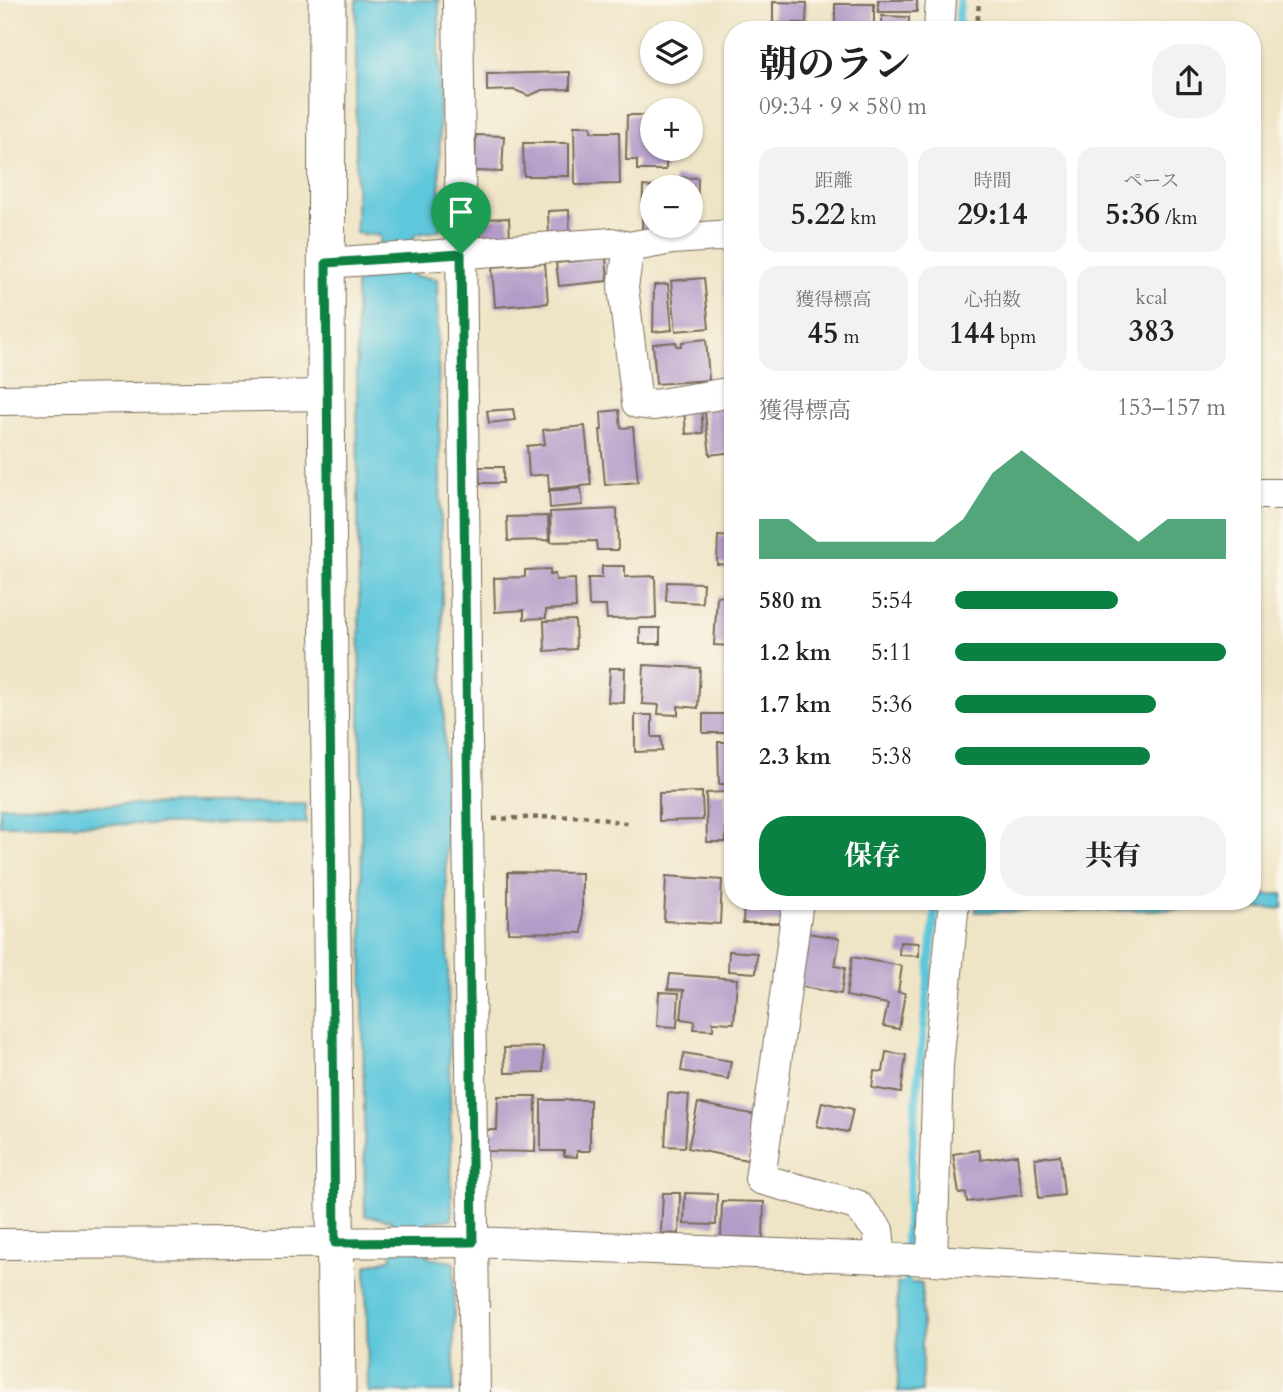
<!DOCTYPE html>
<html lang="ja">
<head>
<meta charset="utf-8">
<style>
	body { margin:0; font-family:Cardo,"Noto Serif JP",serif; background:#f2f2f2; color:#222; height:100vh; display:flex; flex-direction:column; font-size:26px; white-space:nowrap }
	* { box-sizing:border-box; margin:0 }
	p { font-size:23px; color:#767676 }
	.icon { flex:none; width:38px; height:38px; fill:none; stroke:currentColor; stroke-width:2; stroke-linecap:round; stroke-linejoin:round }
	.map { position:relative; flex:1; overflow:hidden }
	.side { position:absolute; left:724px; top:21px; width:537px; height:889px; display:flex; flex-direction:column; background:#fff; border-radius:28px; box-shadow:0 2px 5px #0004 }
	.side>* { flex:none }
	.buttons { position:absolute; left:640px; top:21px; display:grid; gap:14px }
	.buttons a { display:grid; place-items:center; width:63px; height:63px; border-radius:50%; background:#fff; box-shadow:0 2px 5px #0004; font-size:35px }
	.pin { position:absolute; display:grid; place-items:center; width:60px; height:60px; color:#fff; margin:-72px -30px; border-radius:50% 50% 50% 0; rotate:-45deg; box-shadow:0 0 7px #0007 }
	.pin .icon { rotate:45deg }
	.round { display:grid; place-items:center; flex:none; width:74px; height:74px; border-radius:28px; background:#f2f2f2 }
	.head { display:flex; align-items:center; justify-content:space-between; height:119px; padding:0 35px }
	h1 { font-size:38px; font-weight:700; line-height:52px }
	.figures { display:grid; grid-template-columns:repeat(3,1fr); gap:10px; height:119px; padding:7px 35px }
	.figures div { display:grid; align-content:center; border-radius:18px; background:#f2f2f2; text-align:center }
	.figures b { font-size:30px; font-weight:700 }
	.figures small { font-size:19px; font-weight:400 }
	.figures p { font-size:19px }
	.chart { height:196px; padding:14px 35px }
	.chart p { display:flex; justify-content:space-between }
	.chart svg { width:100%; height:126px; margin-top:7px; fill:#0b8043; opacity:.7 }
	.cta { display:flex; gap:14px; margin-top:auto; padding:14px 35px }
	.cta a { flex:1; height:80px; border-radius:28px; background:#0b8043; color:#fff; font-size:28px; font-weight:700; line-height:80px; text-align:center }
	.cta a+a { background:#f2f2f2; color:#222 }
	ul { padding:0 35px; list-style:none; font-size:23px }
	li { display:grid; grid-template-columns:112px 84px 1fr; align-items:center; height:52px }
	li i { height:18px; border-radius:9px; background:#0b8043 }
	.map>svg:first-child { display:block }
	.water { fill:#5fc7db; stroke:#4d787c; stroke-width:2 }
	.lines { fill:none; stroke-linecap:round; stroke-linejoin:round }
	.stream { stroke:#5fc7db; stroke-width:8 }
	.building { fill:#b39cc8 }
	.minor-casing { stroke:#7a6b59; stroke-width:32 }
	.tertiary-casing { stroke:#7a6b59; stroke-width:39 }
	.path { stroke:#7a6b59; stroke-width:4.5; stroke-dasharray:5 5; stroke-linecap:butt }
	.minor { stroke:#fff; stroke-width:30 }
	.tertiary { stroke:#fff; stroke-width:37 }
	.route-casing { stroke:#fff; stroke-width:14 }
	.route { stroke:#0b8043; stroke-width:9 }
</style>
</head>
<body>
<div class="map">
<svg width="1283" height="1392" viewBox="0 0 1283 1392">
	<rect width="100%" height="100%" fill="#fbf7ec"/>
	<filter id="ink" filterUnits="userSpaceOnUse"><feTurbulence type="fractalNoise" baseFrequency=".0143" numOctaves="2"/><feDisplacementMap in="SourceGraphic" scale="14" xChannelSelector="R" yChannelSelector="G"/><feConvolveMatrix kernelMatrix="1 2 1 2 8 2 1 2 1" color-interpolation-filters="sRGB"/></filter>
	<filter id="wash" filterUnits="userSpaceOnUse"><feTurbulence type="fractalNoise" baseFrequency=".00686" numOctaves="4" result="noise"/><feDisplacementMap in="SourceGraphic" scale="28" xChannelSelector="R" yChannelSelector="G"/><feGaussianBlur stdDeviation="1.57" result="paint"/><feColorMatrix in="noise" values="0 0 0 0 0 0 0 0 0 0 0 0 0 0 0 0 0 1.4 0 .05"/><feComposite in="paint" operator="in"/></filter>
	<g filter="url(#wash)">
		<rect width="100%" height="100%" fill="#efe4c6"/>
		<path class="water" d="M356 0H439L440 230 414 235 413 276 437 279 452 1219 428 1222V1258L454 1262V1392H368L366 1266 392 1258 391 1220 365 1216 356 282 381 276 380 236 356 233Z
			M305 803 306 823 0 825V806Z
			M1283 894V908L976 912 977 901H1253V895Z
			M897 1283H922V1392H898Z"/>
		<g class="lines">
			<path class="stream" d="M958 30 960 0
				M907 1292 906 1236 916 1102 936 901"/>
		</g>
		<g id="blocks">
			<path class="building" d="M878 0H917V12H878Z
				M773 2 807 3 806 23H773Z
				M835 4H874V30H835Z
				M882 16 909 17V30H882Z
				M570 72V89L542 90 529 96 515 90 487 91V74Z
				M627 115H653V149H666V170H637V160H626Z
				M574 126H591V132H619L620 184 575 185Z
				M476 135 504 136 502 172 475 171Z
				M523 143H569V176H524Z
				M674 177 698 178 697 223H691V187H674Z
				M643 186 653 187V226H666L642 230Z
				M569 210 570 237H549L548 211Z
				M509 218 510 240 481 241V219Z
				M606 258 608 281 559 286 556 263Z
				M545 263 548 303 495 307 492 267Z
				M704 278 709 328 676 331 671 281Z
				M724 279H733V297L725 298Z
				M668 284 672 330 653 332 654 285Z
				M706 339 709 380 656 384 653 344 676 342 677 346H682V342Z
				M733 403V452L710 455 704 406Z
				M701 406 703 433 686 434 684 408Z
				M513 409 515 420 489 423 487 411Z
				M619 410 621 428 633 427 638 482 605 485 600 430H602L601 412Z
				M585 426 591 485 549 489 548 474 529 476 527 446 545 444 543 430Z
				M479 467H503V483H480Z
				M581 488 583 505 550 508 549 491Z
				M617 509 618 550H597L596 541 551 542 550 512Z
				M548 516 549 540 508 541 507 517Z
				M718 536 733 537V565L717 564Z
				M602 566H625V577L655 576 656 618 607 619 606 606H589L588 578H602Z
				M550 569V575L555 574 556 580 575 579 576 608 546 610V618L524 619V610L495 612 494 578 525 577V570Z
				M667 582 703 583 702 603 666 601Z
				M717 596 733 597V646L714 645Z
				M575 620 576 649 545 651 544 621Z
				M640 628H660V644H640Z
				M644 665 700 668 698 708 678 706V715L658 714 659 705 642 704Z
				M610 668H625L624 703 608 702Z
				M703 714H731V733H703Z
				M635 715H652V737H661L662 751 635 752Z
				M718 742H733V784H719Z
				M702 792 703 820 659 821V793Z
				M725 792 726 842H707L706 793Z
				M508 872 582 873V933L508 932Z
				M666 876 722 880 720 924 664 921Z
				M744 901H785V923H743Z
				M807 933 840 938 835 966 845 968 841 994 797 986Z
				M900 942 919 943V956L899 955Z
				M729 951 757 953 756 973 728 971Z
				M852 957 902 966 898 992 905 993 899 1029 883 1026 888 1004 846 996Z
				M670 974 737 979 734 1023 713 1022V1030L694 1029 695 1021 681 1019 684 990 668 989Z
				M659 992 679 993 677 1027 657 1026Z
				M543 1047 544 1072 505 1073 504 1048Z
				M886 1052 906 1055 901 1093 872 1088 874 1071 883 1072Z
				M684 1053 731 1061 728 1079 681 1071Z
				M668 1093 689 1095 685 1147 665 1146Z
				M498 1096H536L535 1152 485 1151V1130H497Z
				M541 1100H590V1151H577V1157L564 1156V1151H541Z
				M822 1102 853 1109 848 1132 817 1126Z
				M698 1103 756 1115 747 1160 688 1148Z
				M979 1150 981 1160 1017 1155 1022 1195 967 1202 966 1193 959 1194 953 1154Z
				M1060 1155 1064 1195 1039 1198 1035 1158Z
				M663 1193H680L679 1234 661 1233Z
				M685 1193 717 1194 716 1225 684 1224Z
				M722 1201 764 1202 763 1238 721 1237Z"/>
		</g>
	</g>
	<g filter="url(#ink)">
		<use href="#blocks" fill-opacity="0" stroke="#7a6b59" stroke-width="2"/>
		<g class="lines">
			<g class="minor-casing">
				<path id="minor" d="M458 0 475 1392
					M939 30 941 0
					M629 247 623 287 637 403 654 405 733 392
					M326 263 612 243 629 247 672 239 733 235
					M0 400 326 395
					M1253 494H1283
					M798 901 760 1179 857 1205 878 1230 881 1258
					M0 1244 473 1242 932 1260 1283 1279
					M932 1260 938 1065 954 901"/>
			</g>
			<g class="tertiary-casing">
				<path id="tertiary" d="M327 0 326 395 337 1392"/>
			</g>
			<path class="path" d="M977 30 979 0
				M493 819 583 816 631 824"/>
			<use href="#minor" class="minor"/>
			<use href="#tertiary" class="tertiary"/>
		</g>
	</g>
	<g class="lines" filter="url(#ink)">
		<g class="route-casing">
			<path id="route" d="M461 254 473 1242 335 1243 326 263Z"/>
		</g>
		<use href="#route" class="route"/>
	</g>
</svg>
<div class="buttons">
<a><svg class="icon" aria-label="layers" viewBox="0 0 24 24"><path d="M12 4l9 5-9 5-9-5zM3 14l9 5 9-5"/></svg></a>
<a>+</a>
<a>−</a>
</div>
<div class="pin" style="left:461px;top:254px;background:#1e9e55"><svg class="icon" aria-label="arrive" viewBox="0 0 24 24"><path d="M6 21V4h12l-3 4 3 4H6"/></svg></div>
<section class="side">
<div class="head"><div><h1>朝のラン</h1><p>09:34 · 9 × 580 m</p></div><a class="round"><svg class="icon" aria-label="share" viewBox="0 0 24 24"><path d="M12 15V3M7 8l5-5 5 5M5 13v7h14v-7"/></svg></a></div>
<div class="figures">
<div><p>距離</p><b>5.22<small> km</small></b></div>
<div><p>時間</p><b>29:14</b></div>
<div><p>ペース</p><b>5:36<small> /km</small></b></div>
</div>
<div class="figures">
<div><p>獲得標高</p><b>45<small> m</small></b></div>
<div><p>心拍数</p><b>144<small> bpm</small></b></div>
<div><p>kcal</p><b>383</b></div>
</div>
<div class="chart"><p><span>獲得標高</span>153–157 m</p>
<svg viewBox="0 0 160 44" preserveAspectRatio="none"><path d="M0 44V30L10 30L20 38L30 38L40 38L50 38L60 38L70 30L80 14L90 6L100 14L110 22L120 30L130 38L140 30L150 30L160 30V44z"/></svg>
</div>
<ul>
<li><b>580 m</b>5:54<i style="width:60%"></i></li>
<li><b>1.2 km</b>5:11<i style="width:100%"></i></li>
<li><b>1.7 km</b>5:36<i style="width:74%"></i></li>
<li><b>2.3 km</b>5:38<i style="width:72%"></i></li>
</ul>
<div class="cta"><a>保存</a><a>共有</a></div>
</section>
</div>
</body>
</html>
